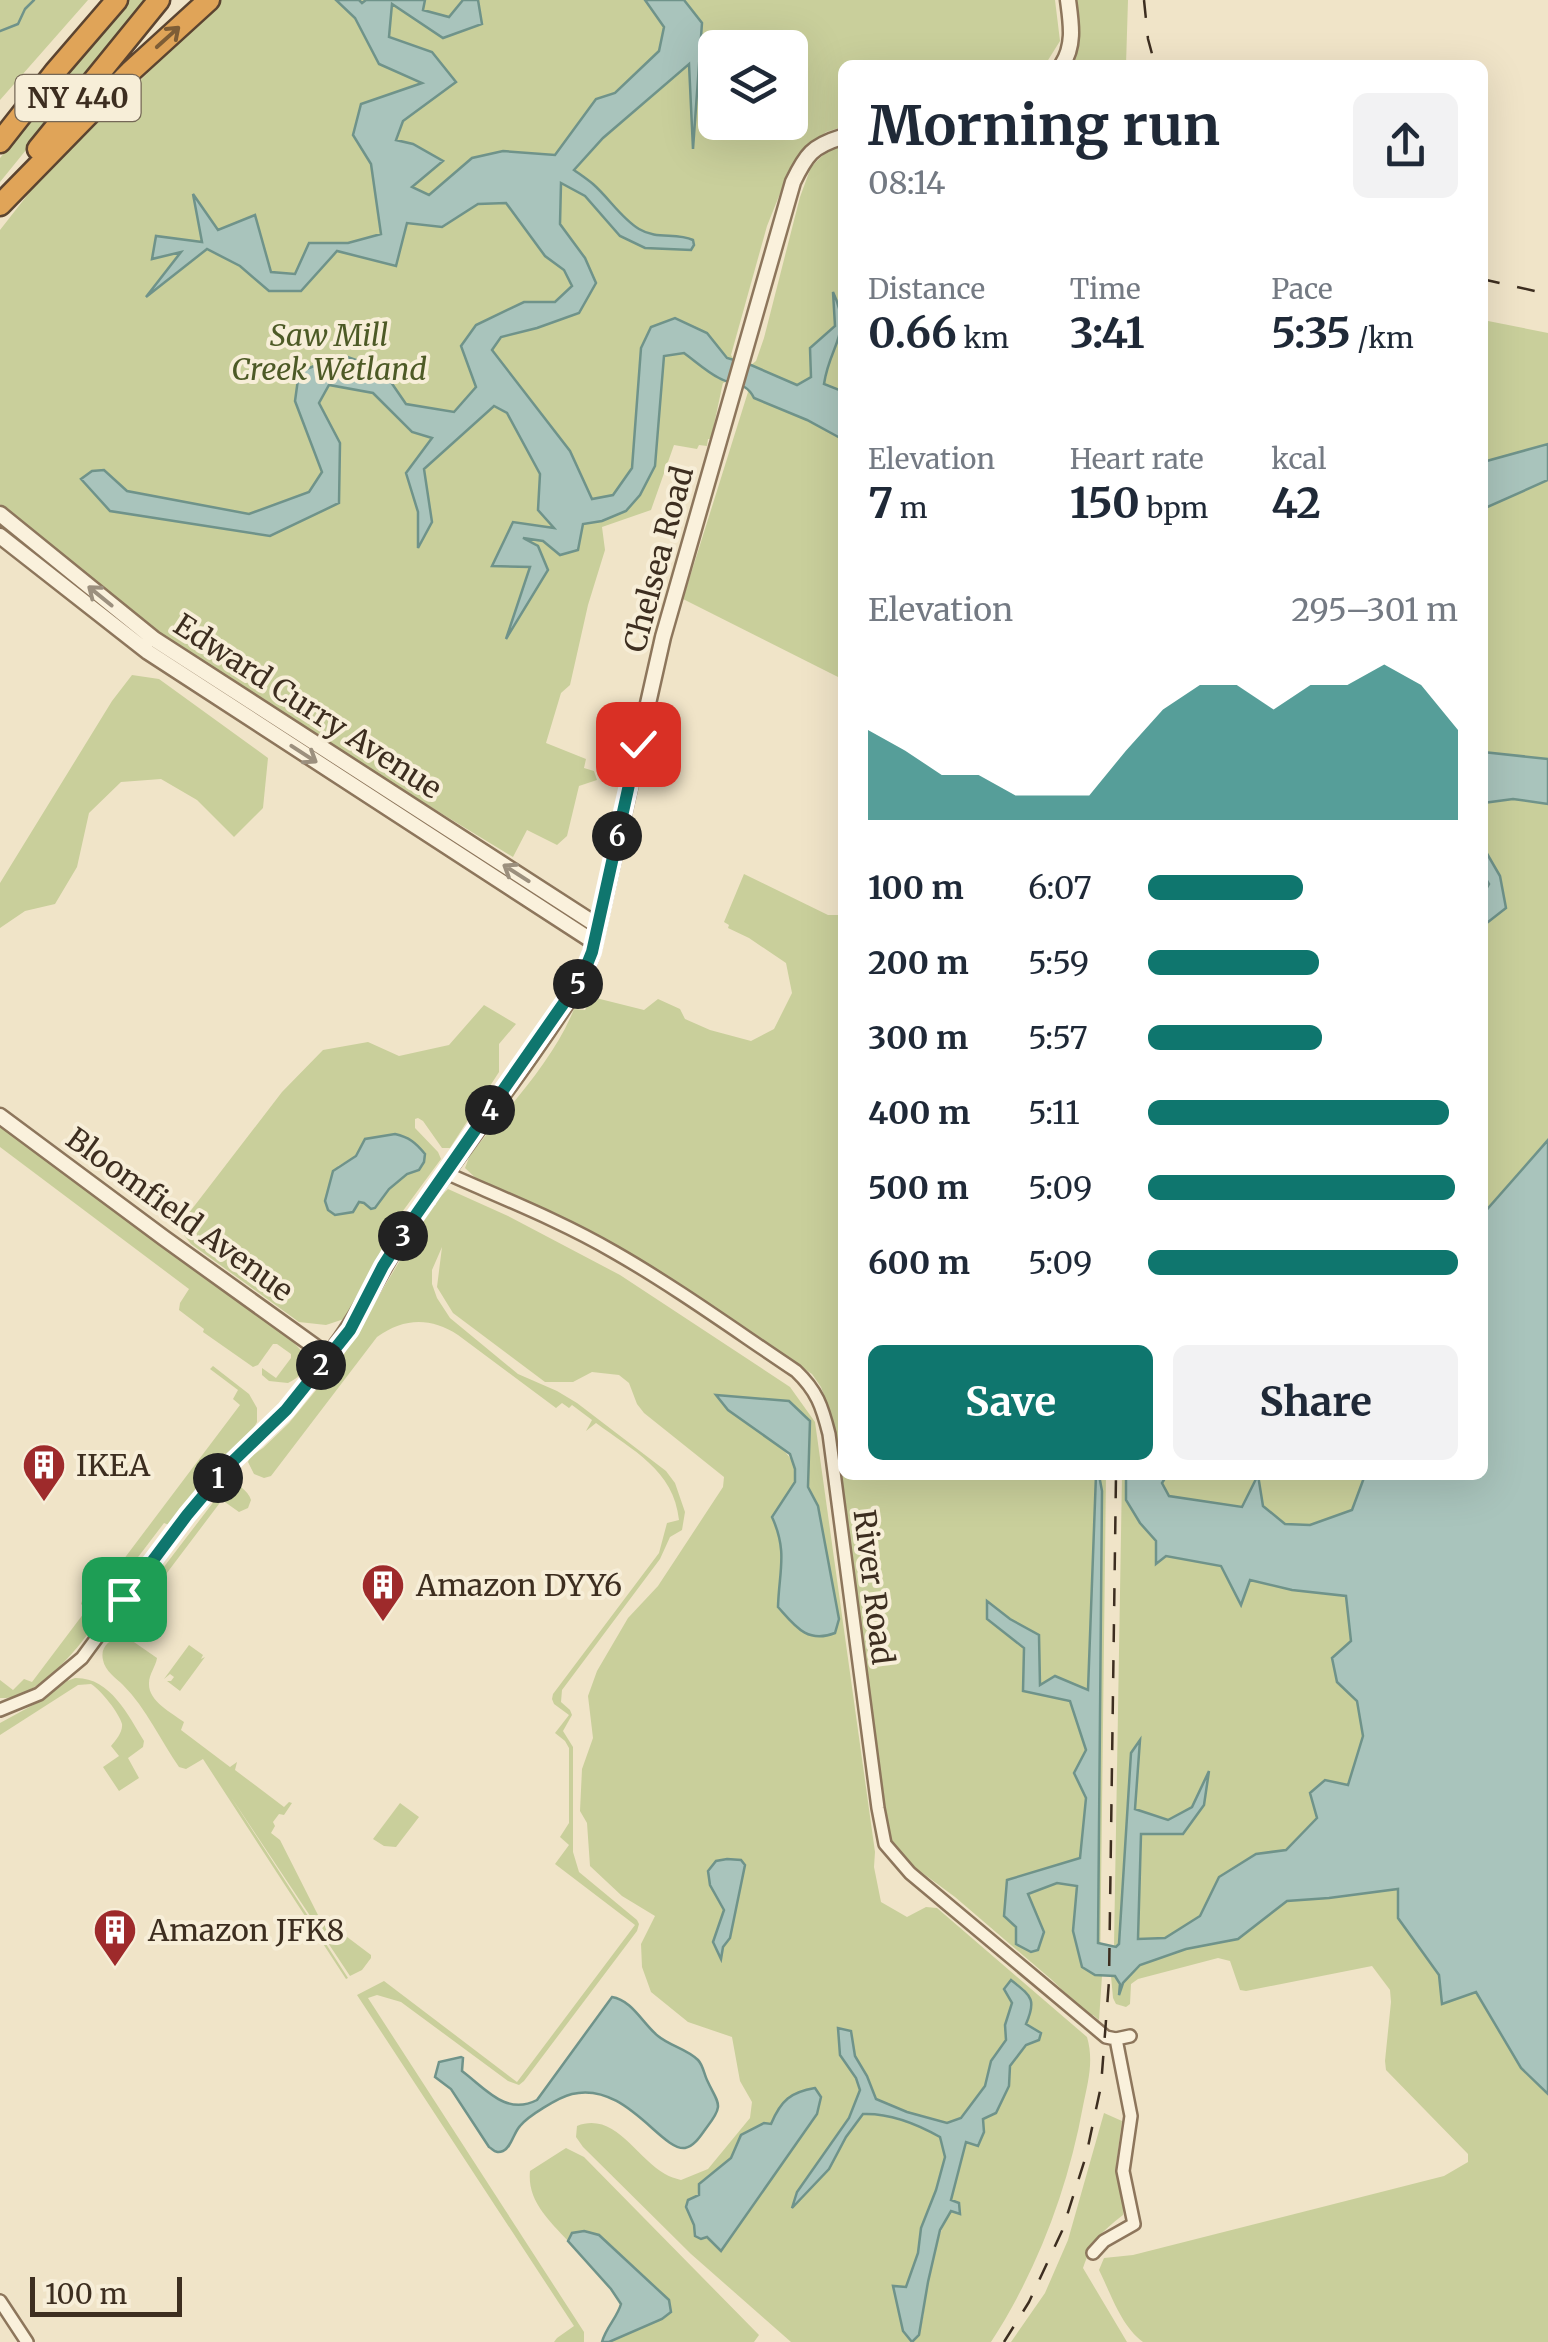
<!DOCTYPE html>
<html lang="en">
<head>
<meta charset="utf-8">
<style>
	body { margin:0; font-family:Merriweather,serif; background:#f2f2f3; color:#1f2937; height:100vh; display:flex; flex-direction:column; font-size:38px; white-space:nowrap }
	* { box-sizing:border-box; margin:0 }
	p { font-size:32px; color:#747a83 }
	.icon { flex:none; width:55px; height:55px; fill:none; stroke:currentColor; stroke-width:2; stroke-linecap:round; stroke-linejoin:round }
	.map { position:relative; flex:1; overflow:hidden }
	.details { position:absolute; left:838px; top:60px; width:650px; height:1420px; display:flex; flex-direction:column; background:#fff; border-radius:15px; box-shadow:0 10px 40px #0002 }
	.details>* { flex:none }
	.controls { position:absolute; left:698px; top:30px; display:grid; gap:20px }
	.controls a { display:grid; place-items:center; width:110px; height:110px; border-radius:15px; background:#fff; box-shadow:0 10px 40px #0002; font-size:50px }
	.scale { position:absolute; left:30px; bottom:25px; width:152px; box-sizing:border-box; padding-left:10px; border:5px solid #3d2e20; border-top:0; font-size:28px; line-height:35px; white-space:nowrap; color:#3d2e20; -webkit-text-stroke:8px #f7eed8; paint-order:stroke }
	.pin { position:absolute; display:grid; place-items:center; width:85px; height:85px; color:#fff; margin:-42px; border-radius:20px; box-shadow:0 5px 15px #0006 }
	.km { position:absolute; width:50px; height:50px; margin:-25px; border-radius:50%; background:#222; color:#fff; font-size:28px; line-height:50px; text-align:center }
	.round { display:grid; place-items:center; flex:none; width:105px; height:105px; border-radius:15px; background:#f2f2f3 }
	.headline { display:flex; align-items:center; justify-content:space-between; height:170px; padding:0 30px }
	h1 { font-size:55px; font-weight:700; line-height:75px }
	.metrics { display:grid; grid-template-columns:repeat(3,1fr); gap:15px; height:170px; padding:10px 30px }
	.metrics div { display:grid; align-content:center }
	.metrics b { font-size:42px; font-weight:700 }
	.metrics small { font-size:28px; font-weight:400 }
	.metrics p { font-size:28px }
	.chart { height:280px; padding:20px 30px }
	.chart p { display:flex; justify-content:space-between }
	.chart svg { width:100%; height:180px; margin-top:10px; fill:#0f766e; opacity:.7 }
	.primary-button { display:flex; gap:20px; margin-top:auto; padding:20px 30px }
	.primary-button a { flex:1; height:115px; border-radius:15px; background:#0f766e; color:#fff; font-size:40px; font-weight:700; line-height:115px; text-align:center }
	.primary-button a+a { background:#f2f2f3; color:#1f2937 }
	ul { padding:0 30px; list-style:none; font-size:32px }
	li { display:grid; grid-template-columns:160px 120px 1fr; align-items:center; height:75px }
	li i { height:25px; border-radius:12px; background:#0f766e }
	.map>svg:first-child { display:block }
	.green { fill:#c9cf9b; fill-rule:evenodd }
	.water { fill:#a9c4bc; stroke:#6f938a; stroke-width:2.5 }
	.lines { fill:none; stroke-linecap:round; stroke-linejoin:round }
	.stream { stroke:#6f938a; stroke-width:2.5 }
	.minor-casing { stroke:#8d765c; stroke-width:16 }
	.tertiary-casing { stroke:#8d765c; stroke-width:19 }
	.motorway-casing { stroke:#5b4430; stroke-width:25 }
	.minor { stroke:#faf1dc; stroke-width:11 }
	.tertiary { stroke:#faf1dc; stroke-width:14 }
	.motorway { stroke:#e0a458; stroke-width:20 }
	.rail { stroke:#3d2e20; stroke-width:2.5; stroke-dasharray:18 18; stroke-linecap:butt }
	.oneway { stroke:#7e5d36 }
	.oneway2 { stroke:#9c907e }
	.route-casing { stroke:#fff; stroke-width:20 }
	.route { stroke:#0f766e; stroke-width:12 }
	.labels { text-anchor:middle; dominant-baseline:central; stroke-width:8; stroke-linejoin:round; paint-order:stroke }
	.shield { fill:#f7eed8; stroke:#756857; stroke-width:2.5 }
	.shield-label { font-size:28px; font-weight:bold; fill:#3d2e20 }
	.park-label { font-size:30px; font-style:italic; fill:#4d5a26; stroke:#f7eed8 }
	.street-label { font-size:30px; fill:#3d2e20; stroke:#f7eed8 }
	.poi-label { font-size:30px; fill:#3d2e20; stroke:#f7eed8; text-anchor:start }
</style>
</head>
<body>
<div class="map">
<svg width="1548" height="2342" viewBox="0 0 1548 2342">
	<rect width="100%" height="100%" fill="#f0e4c8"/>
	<path class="green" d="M0 0H88L0 100Z
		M129 0H148L0 182V158Z
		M221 0H1055L1060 41 1045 65H842V127L826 132 791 166 767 226 731 355 734 360H730L725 380 728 381 723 383 722 387 711 439H708L707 446 699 445 697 449 674 445 651 510 602 527 605 550 588 605 570 685 561 693 546 743 586 759 584 768 594 771 597 780 579 786 567 836 557 845 527 830 513 857 411 795 160 635 0 504V230L36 184ZM715 48H790V122H715Z
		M1072 0H1128L1126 65H1071L1077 45Z
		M842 146V395L797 385 751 365 756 361 764 338 800 197 811 167 828 150Z
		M1483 320 1548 333V1140L1483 1214Z
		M745 386 751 390 842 421V679L683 599 748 392Z
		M132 675 159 679 268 758 263 808 234 837 197 800 161 779 121 782 89 813 77 867 55 904 25 911 0 928V883L112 701Z
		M744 874 828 915H842V1475H1106L1100 1975 1102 1976 1099 2020 1093 2015 1089 2016 1052 1980 955 1897 913 1866 894 1846 885 1823 827 1404 821 1387 812 1374 588 1229 480 1182 465 1168 470 1155C505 1111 553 1062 574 1009L585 1010 591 999 594 1000 596 998 644 1010 658 999 680 1009 685 1019 710 1030 751 1041 774 1029 792 993 786 963 749 938 728 928 729 925 724 922Z
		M484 1005 516 1024 499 1044V1072L450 1148H442L423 1121 418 1118 415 1119V1128L438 1152 441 1159 397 1219 347 1318 326 1325 299 1322 191 1244 183 1234 182 1222 282 1092 323 1050 368 1042 399 1056 449 1045ZM395 1134 407 1174 389 1189 375 1208 359 1202 352 1212 338 1166 356 1156 365 1140Z
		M0 1125 292 1341C310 1357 311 1372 288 1383L269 1381 262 1375V1368L276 1378 291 1358V1354L277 1344H273L258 1365 253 1367 203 1332 204 1329 179 1310 180 1303 189 1289 0 1147Z
		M448 1189 508 1216 620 1275 790 1387 815 1422 875 1852 874 1867 881 1902 907 1917 926 1907 937 1908 1087 2037C1094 2061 1088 2082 1083 2106 1068 2189 1037 2271 991 2342H913C926 2327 924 2299 928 2279 933 2255 938 2232 952 2210L959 2214 951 2201 966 2141 977 2146 983 2119 1009 2086 1010 2066 1026 2045V2025L1012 2003 1005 2025 1006 2040 991 2061 985 2086 961 2118 947 2123 907 2112 876 2099 867 2076 855 2056 851 2032 840 2055C847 2064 860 2077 860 2090 859 2114 812 2170 797 2192L793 2205 829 2169 846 2137 863 2114C890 2113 917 2124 940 2137L945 2156 936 2190 921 2228 918 2253 906 2288 894 2286 903 2331 912 2342H791L691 2254 583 2147 576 2137 577 2126C615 2111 636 2158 665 2174 670 2177 675 2178 681 2180L708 2169 750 2118 752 2102 740 2081 732 2037 688 2022 651 1992 642 1967 641 1944 655 1916 622 1896 590 1866 587 1823 580 1811 582 1769 593 1738 588 1696 597 1671 628 1618 658 1586 723 1487 724 1477 644 1413 637 1404 629 1383 619 1375 592 1372 573 1382H545L453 1313 437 1287 442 1247 432 1270V1284L437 1298 450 1318 518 1374 557 1391 577 1403 666 1471 675 1483 685 1512 682 1530 670 1537 660 1559 562 1690 561 1702 570 1710 572 1715 563 1731 573 1747V1852L579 1872 637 1920 639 1924 637 1931 524 2081 519 2085 508 2081 401 2002 377 1995 368 1998 584 2332V2342H554L557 2338 574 2326 357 1995 384 1981 517 2082 635 1925 555 1864 569 1845 560 1837 569 1823V1748L565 1741 555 1733 569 1715 554 1704 552 1699 553 1694 659 1553 667 1523 679 1520C674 1470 632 1450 596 1423L586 1431 592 1420 572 1405 569 1408 562 1403 556 1408 458 1335C430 1317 404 1318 377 1337L271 1476 264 1478 254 1474 248 1462 250 1457 263 1448 289 1423 340 1361 433 1205H436L435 1202ZM717 1395 789 1401 810 1421 808 1487 818 1506 779 1581C783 1556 783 1540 773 1517 779 1507 789 1495 794 1484 808 1447 734 1423 717 1395ZM745 1865 730 1937 723 1947 724 1910 710 1885ZM774 2116 721 2250H720L707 2237 696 2236 694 2225 699 2184 731 2158 742 2135 771 2124Z
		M213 1366 249 1394 257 1408V1422L249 1436 206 1477 169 1525 164 1523 129 1569 131 1572 115 1593 99 1595 91 1589 99 1592 240 1405 233 1399 238 1390 210 1369Z
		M1122 1475H1126V1500L1137 1475H1365L1352 1510 1310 1525 1285 1524 1346 1596 1351 1641 1337 1682 1357 1701 1363 1736 1348 1785 1338 1783 1398 1889 1399 1918 1439 1976 1442 2004 1476 1992 1521 2068 1548 2094V2342H1143C1121 2326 1111 2294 1099 2270L1104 2258 1133 2255 1444 2176 1468 2162V2154L1386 2070 1385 2061 1391 2002 1390 1990 1372 1966 1246 1991 1240 1990 1230 1961 1218 1958 1138 1979 1131 1984 1130 2004 1126 2007 1116 2004 1113 1998 1111 1976H1115L1121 1988 1123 1891 1119 1944 1116 1947H1114Z
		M226 1482C236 1482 248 1490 251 1500L248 1508 239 1512 222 1500 148 1598 147 1589 215 1500 211 1496 221 1484Z
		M82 1601 98 1612 100 1616C83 1644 37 1701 0 1698V1680L13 1690 24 1679 32 1682 87 1609 81 1604Z
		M120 1637 131 1640 157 1658C156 1666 149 1674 149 1683 148 1701 171 1712 184 1722L181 1730 230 1767 237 1762 235 1770 284 1807 289 1802 292 1803 284 1815 279 1814 273 1822 275 1826 271 1833 280 1840 318 1915 371 1955V1958L362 1970 350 1976 231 1797 348 1978 346 1979 203 1759 186 1769 179 1767C161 1741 146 1708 123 1685 116 1678 105 1671 103 1660 100 1647 109 1640 120 1637Z
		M189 1645 203 1655 201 1659 205 1657 180 1691 167 1681H171L174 1677 170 1674 164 1679Z
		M75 1678C110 1677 128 1715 144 1741L143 1747 128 1758 139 1778 119 1791 103 1767 119 1756 111 1746C116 1740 123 1732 122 1724 119 1713 101 1690 91 1684L78 1685 0 1735V1723L44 1699 67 1681Z
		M400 1803 419 1817 396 1847 384 1846 373 1839Z
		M1104 2113 1122 2121 1116 2165 1124 2202 1123 2215C1100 2233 1093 2240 1083 2268L1127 2342H1011L1045 2293 1068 2240Z
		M566 2148 584 2157 759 2335 754 2342H609L662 2319 573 2233 568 2241C549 2220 527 2201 530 2171Z"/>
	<path class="water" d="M336 0H359L362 3 366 0H425L423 10 449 17 463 0H478L482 24 443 38 392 4 389 37 432 52 456 82 403 121 396 140 413 144 443 161 412 187 429 195 472 158 503 151 555 155 596 99 615 93 659 51 664 27 645 0H684L702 23 693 149 689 64 603 138 574 170C581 175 587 179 593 184 609 198 621 218 639 229 657 240 676 232 693 240L694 245 691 250 645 248 620 236 585 196 561 183 560 224 585 258 596 283 579 313 537 328 501 337 492 350 570 451 592 499 613 495 632 468 641 348 651 327 675 318 707 333 727 358 751 365 797 385 811 377 810 348 835 326 833 292C853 335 830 343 824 384L842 391V439L807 420 754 398C746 381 733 386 719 378 707 372 695 361 684 353L664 356 655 466 640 495 626 511 602 521 583 524 578 550 560 555 543 541 523 538 538 546 548 570 506 639 530 567 492 566 513 522 554 528 538 510 540 474 507 413 494 406 424 469 432 522 418 548V512L406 473 432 438 412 432 373 393 329 385 319 403 340 443 339 503 270 536 110 511 81 479 92 471 104 470 127 491 249 514 309 492 322 472 295 401 299 372 342 355 382 369 406 404 454 412 476 387 461 346 476 325 524 302H555L572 286 564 270 545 256 506 203 478 204 442 227 407 223 396 266 337 251 301 291H269L240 266 207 249 146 297 181 252 152 259 156 236 202 242 193 194 218 230 255 215 271 272 295 274 309 243H348L381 234 371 164 353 135 361 104 422 83 379 64 355 18Z
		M1548 444V480L1483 509V462Z
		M1483 752 1548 759V804L1513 799 1483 803Z
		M1482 845 1500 876 1506 908 1483 926V895L1489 884 1483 874Z
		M395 1134C409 1137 416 1143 425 1154L424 1162 419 1170 407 1174 389 1189 375 1208 371 1209 364 1203 359 1202 353 1212 335 1215 328 1210 325 1201 333 1171 356 1156 365 1139Z
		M1548 1140V2094L1521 2068 1476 1992 1442 2004 1439 1975 1398 1918V1889L1329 1898 1287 1901 1238 1939 1186 1949 1140 1965 1123 1983 1119 1995 1120 1984 1115 1976 1095 1975 1082 1967 1073 1931 1077 1886 1057 1883 1028 1894 1044 1932 1038 1950 1031 1952 1016 1944V1927L1004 1916 1007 1880 1080 1858 1086 1798 1074 1773 1086 1750 1070 1701 1023 1691 1024 1648 987 1619V1601L1010 1619 1039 1635 1040 1685 1055 1676 1088 1690 1096 1475H1099L1102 1491 1098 1943 1116 1947 1119 1944 1131 1753 1140 1740 1135 1809 1168 1820 1192 1807 1209 1771 1204 1805 1183 1834H1141L1138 1939 1165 1938 1200 1916 1219 1877 1256 1854 1286 1850 1317 1818 1310 1793 1325 1780 1348 1785 1363 1736 1357 1701 1337 1682 1332 1658 1351 1641 1346 1596 1292 1590 1250 1580 1241 1605 1221 1566 1166 1556 1156 1564V1541L1140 1523 1126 1500V1475H1167L1162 1483 1169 1496 1242 1507 1258 1475 1263 1506 1285 1524 1310 1525 1352 1510 1365 1475H1482L1483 1214Z
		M716 1395 789 1401 810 1421 808 1487 818 1506 839 1619 835 1633C807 1644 795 1626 778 1607 779 1571 788 1552 772 1517L795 1482V1469L790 1454 728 1410Z
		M727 1859 741 1860 745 1865 730 1938 723 1947 721 1959 713 1942 724 1910 710 1885 708 1871 716 1861Z
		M1011 1980C1031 1996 1037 1999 1026 2024L1041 2033 1039 2040 1026 2045 1010 2066 1009 2086 996 2113 983 2119 984 2132 978 2146 966 2142 951 2200 959 2203 960 2214 951 2211 940 2230 928 2282 919 2335 912 2342 903 2331 893 2286 906 2287 918 2253 921 2228 936 2190 945 2157 940 2137C917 2124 890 2113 863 2114L846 2137 829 2169 792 2208 797 2192 849 2118 860 2090 856 2078 840 2055 838 2028 851 2031 855 2056 867 2076 876 2099 907 2112 947 2123 961 2118 985 2086 991 2061 1006 2040 1005 2025 1012 2003 1004 1989Z
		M612 1997C632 2000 643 2024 658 2036 670 2046 687 2049 698 2060 703 2065 704 2074 707 2080 718 2104 725 2104 707 2127 701 2135 695 2146 685 2148 661 2151 626 2081 572 2094 559 2097 528 2116 520 2126 514 2132 511 2148 503 2151 496 2154 494 2150 489 2147L451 2089 435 2077 439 2062 461 2057 463 2058 462 2071C486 2089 506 2116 537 2100Z
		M815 2088 821 2097 817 2114 721 2251 707 2237 701 2239 695 2236 694 2225 686 2207 688 2200 699 2195V2184L731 2158 741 2135 764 2123 771 2124C781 2100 791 2092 815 2088Z
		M584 2231 599 2235 669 2300 671 2312 662 2319 609 2342H602C606 2327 617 2318 621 2304L611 2289 568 2241 572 2233Z"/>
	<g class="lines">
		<path class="stream" d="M0 31 18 24 25 9 34 0"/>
		<g class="minor-casing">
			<path id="minor" d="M446 1173C502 1198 561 1221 614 1252 677 1288 736 1331 796 1371 817 1391 822 1406 829 1434L878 1808 885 1844 910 1873 1106 2037 1116 2039 1130 2036
				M0 1710 39 1694 82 1658 187 1515 229 1465 286 1410 328 1356
				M1093 2253 1104 2241 1134 2224 1123 2171 1131 2116 1116 2039
				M0 2301 27 2342"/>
		</g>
		<g class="tertiary-casing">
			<path id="tertiary" d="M1062 65C1075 45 1071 23 1068 0
				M0 514 154 639 598 926
				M0 536 148 652 594 942
				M0 1116 164 1238 328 1356C362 1314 383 1263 414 1218 470 1137 532 1060 583 977L592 952 663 637 793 182C806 155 812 146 842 137"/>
		</g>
		<g class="motorway-casing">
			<path id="motorway" d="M0 142 55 72 117 0
				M38 149 159 0
				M0 205 130 72 209 0"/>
		</g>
		<use href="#minor" class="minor"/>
		<use href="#tertiary" class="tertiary"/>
		<use href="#motorway" class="motorway"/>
		<path class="rail" d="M1144 0 1148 39 1155 65
			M1482 279 1548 294
			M1004 2342 1029 2302 1062 2231 1086 2156 1101 2086 1109 1981 1116 1475"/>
	</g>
	<defs><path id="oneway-shaft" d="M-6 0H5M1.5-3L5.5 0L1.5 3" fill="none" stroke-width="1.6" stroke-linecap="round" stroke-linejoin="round" transform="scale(2.5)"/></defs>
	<use class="oneway" href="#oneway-shaft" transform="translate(168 37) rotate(-42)"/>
	<g class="oneway2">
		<use href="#oneway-shaft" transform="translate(100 596) rotate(-141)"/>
		<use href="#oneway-shaft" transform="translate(304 754) rotate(33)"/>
		<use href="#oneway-shaft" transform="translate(516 873) rotate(-147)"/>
	</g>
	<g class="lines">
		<g class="route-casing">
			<path id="route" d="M124 1599 187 1515 229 1465 286 1410 350 1330 383 1266 411 1222 582 977 592 952 638 744"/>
		</g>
		<use href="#route" class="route"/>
	</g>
	<defs>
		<g id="building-pin" transform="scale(2.25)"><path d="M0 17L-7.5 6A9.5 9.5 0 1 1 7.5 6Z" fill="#9e2a2b" stroke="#f7eed8"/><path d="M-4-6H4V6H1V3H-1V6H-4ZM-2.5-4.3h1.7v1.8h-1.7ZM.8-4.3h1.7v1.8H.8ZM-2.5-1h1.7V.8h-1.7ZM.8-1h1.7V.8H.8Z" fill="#fff"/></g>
	</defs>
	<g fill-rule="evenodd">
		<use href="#building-pin" x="44" y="1465"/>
		<use href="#building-pin" x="383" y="1585"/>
		<use href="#building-pin" x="115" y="1930"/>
	</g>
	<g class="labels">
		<rect class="shield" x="15.5" y="75" width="125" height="46" rx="8"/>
		<g class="shield-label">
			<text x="78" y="98">NY 440</text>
		</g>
		<g class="park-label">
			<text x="329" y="335">Saw Mill<tspan x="329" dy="34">Creek Wetland</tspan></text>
		</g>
		<g class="street-label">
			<text transform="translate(658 559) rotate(-75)">Chelsea Road</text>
			<text transform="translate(308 706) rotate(33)">Edward Curry Avenue</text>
			<text transform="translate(180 1214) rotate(36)">Bloomfield Avenue</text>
			<text transform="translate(874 1587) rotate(83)">River Road</text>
		</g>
		<g class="poi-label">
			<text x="76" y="1465">IKEA</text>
			<text x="416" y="1585">Amazon DYY6</text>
			<text x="148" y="1930">Amazon JFK8</text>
		</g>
	</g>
</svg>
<div class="controls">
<a><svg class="icon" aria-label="layers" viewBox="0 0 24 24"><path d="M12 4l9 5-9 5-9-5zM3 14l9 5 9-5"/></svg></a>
</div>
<div class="scale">100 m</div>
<div class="pin" style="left:124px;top:1599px;background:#1e9e55"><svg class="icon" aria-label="arrive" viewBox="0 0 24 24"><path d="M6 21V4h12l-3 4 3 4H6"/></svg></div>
<div class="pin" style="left:638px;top:744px;background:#d93025"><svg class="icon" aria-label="check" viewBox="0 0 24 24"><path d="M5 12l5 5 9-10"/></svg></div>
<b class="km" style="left:218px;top:1478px">1</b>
<b class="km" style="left:321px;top:1365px">2</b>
<b class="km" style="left:403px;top:1236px">3</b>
<b class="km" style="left:490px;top:1110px">4</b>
<b class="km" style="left:578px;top:984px">5</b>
<b class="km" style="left:617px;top:836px">6</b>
<section class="details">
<div class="headline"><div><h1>Morning run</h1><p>08:14</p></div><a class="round"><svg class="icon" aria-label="share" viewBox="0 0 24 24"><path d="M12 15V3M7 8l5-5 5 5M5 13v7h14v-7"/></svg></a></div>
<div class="metrics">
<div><p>Distance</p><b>0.66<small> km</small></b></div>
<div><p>Time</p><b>3:41</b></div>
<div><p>Pace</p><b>5:35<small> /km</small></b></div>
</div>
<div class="metrics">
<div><p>Elevation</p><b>7<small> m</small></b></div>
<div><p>Heart rate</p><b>150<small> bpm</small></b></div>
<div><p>kcal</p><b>42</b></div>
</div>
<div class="chart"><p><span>Elevation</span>295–301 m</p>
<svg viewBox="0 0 160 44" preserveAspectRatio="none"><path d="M0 44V22L10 27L20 33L30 33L40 38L50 38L60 38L70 27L80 17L90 11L100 11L110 17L120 11L130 11L140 6L150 11L160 22V44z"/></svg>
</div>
<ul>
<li><b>100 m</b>6:07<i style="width:50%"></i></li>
<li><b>200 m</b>5:59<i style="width:55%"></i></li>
<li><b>300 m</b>5:57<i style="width:56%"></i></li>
<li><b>400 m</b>5:11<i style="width:97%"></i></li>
<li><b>500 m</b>5:09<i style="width:99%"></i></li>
<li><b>600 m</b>5:09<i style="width:100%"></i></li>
</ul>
<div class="primary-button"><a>Save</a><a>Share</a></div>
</section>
</div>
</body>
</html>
